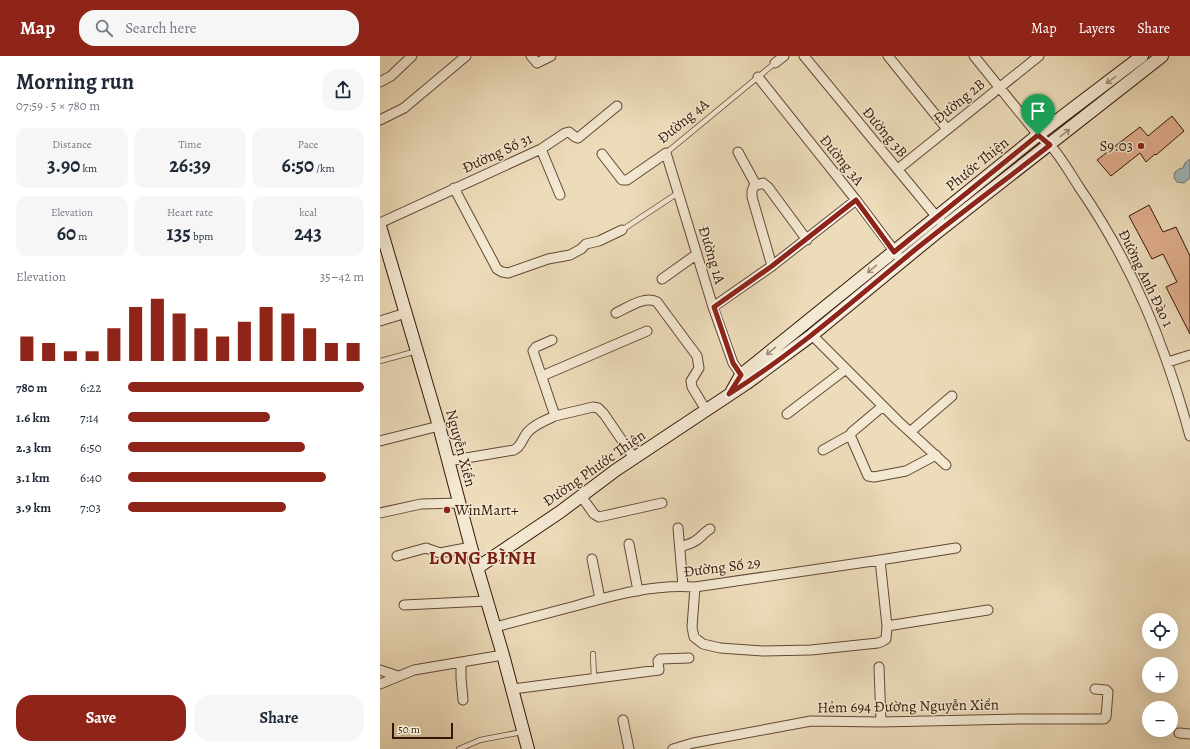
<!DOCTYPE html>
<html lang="en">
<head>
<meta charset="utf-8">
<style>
	body { margin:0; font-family:Alegreya,serif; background:#f6f6f7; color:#1f2937; height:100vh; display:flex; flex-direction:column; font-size:15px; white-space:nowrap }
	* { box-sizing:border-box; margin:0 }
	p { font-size:13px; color:#747a83 }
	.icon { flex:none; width:22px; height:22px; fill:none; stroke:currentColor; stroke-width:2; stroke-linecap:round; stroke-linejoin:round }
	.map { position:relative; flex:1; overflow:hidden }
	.drawer { display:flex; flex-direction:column; background:#fff; width:380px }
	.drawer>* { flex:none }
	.fabs { position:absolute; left:762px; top:557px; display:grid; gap:8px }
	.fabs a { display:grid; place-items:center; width:36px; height:36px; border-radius:50%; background:#fff; box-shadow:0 4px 16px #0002; font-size:20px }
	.scale { position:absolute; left:12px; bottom:10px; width:61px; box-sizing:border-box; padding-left:4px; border:2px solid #351707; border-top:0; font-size:11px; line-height:14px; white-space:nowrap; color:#351707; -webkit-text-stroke:3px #f3e8d2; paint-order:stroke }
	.pin { position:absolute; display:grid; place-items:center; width:34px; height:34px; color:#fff; margin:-41px -17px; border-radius:50% 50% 50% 0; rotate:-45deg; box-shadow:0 0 4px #0007 }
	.pin .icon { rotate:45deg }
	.round { display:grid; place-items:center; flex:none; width:42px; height:42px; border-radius:16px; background:#f6f6f7 }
	.summary { display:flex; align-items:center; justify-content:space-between; height:68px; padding:0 16px }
	h1 { font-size:22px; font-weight:700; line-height:30px }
	.metrics { display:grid; grid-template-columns:repeat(3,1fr); gap:6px; height:68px; padding:4px 16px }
	.metrics div { display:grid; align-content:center; border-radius:10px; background:#f6f6f7; text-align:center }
	.metrics b { font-size:20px; font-weight:700 }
	.metrics small { font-size:11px; font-weight:400 }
	.metrics p { font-size:11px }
	.chart { height:112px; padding:8px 16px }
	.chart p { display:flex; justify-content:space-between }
	.chart svg { width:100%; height:72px; margin-top:4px; stroke:#8f2418; stroke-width:6 }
	.cta { display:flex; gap:8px; margin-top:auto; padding:8px 16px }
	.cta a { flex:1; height:46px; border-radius:16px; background:#8f2418; color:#fff; font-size:16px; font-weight:700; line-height:46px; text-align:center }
	.cta a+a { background:#f6f6f7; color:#1f2937 }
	ul { padding:0 16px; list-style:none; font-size:13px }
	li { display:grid; grid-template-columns:64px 48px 1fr; align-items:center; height:30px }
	li i { height:10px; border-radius:5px; background:#8f2418 }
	header { display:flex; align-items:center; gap:24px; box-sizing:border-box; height:56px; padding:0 20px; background:#8f2418; color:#fff }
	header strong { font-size:19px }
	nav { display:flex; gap:22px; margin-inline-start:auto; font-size:14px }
	.search { width:280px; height:36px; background:#f6f6f7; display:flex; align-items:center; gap:10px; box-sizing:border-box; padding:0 14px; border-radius:16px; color:#747a83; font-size:15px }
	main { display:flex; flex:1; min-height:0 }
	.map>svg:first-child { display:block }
	.water { fill:#a0b8bc; stroke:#757874 }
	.building { fill:#e0ae8d; stroke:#351707 }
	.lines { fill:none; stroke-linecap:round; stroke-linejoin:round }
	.lane-casing { stroke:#634834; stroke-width:6 }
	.street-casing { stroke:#634834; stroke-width:11 }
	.secondary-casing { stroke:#351707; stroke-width:14 }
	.lane { stroke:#f3e8d2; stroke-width:4.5 }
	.street { stroke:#f3e8d2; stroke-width:9 }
	.secondary { stroke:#f3e8d2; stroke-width:12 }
	.oneway { stroke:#9e8a77 }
	.route-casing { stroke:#fff; stroke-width:8 }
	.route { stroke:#8f2418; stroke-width:5 }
	.poi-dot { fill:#8f2418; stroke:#f3e8d2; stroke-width:1.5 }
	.labels { text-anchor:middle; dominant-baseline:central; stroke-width:3; stroke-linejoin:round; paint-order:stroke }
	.street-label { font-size:15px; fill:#351707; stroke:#f3e8d2 }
	.poi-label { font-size:15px; fill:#351707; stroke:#f3e8d2; text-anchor:end }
	.district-label { font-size:19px; font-weight:bold; letter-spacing:1px; fill:#7a1f14; stroke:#f3e8d2 }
</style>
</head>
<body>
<header>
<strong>Map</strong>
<div class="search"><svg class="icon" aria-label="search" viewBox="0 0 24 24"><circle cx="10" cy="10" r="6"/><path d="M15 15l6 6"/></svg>Search here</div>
<nav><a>Map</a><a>Layers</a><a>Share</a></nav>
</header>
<main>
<section class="drawer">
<div class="summary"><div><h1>Morning run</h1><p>07:59 · 5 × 780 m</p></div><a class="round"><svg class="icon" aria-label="share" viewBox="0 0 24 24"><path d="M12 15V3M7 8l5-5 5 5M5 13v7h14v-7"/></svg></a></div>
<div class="metrics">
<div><p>Distance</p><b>3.90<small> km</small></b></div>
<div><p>Time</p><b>26:39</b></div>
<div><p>Pace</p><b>6:50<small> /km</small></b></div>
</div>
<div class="metrics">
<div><p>Elevation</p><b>60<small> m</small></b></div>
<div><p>Heart rate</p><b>135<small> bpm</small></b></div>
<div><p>kcal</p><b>243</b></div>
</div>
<div class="chart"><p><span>Elevation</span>35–42 m</p>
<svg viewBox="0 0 160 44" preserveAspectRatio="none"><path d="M5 44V29M15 44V33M25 44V38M35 44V38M45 44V24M55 44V11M65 44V6M75 44V15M85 44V24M95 44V29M105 44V20M115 44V11M125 44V15M135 44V24M145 44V33M155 44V33"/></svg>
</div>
<ul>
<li><b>780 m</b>6:22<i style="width:100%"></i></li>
<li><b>1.6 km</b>7:14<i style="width:60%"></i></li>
<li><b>2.3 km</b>6:50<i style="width:75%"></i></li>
<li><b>3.1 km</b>6:40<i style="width:84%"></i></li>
<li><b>3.9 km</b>7:03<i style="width:67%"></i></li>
</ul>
<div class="cta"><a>Save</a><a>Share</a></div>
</section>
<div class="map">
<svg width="810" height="693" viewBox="0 0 810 693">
	<rect width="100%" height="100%" fill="#eddcba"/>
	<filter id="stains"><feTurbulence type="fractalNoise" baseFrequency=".005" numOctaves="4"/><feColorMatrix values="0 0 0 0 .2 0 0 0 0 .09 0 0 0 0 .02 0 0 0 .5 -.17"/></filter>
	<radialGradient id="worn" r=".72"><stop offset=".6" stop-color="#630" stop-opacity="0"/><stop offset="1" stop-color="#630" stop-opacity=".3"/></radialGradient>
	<path class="water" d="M810 103V122L804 127 797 126 794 122 795 116 799 113 803 112 805 107Z"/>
	<path class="building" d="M792 60 804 75 776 99 775 98 766 106 760 97 731 120 717 104 760 71 768 80Z
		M769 149 783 176 796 171 810 200V278L786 231 797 226 783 198 772 203 749 160Z"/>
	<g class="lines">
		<g class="lane-casing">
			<path id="lane" d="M286 97 395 7
				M242 174 298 137
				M0 305 37 295
				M213 598 214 623
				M79 693 100 684 142 676"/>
		</g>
		<g class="street-casing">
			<path id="street" d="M151 0 157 7 171 0
				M424 0 560 165
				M508 0 567 73
				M594 0 658 79C662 82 666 85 670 89 681 101 690 117 699 131 753 209 785 289 810 380
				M395 7 404 0
				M378 21 476 144 522 205
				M0 26 11 20 32 0
				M0 64 24 52 86 0
				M161 93 180 139
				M358 96 376 129
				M222 98 242 124H247L286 97 333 251 353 307 364 323
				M518 113 659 0
				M74 132 117 213 122 216 128 217 168 203 190 199 201 193 206 188 219 185 242 174
				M0 167 161 93 185 77 189 76 195 81 198 82 237 50
				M392 210 372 141V135L374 130 383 127 388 131 427 184
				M282 223 317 198
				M333 251 392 210 476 144
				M236 257C247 252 265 239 277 246L317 300 319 312 311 325 312 331 326 354
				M0 265 26 257
				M432 279 518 365 566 409
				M172 284 156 291 153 295 175 360 213 351 218 352 224 358 254 402
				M788 306 810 299
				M162 320 267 275
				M503 350 472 376 470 379 488 420 494 421 526 415 556 399
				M407 358 466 313
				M530 376 572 340
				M0 385 59 370
				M443 394 470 379
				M68 405 134 394C141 391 142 383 147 377 153 369 166 364 175 360
				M201 440 214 458 219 461 282 447
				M0 457 41 448 80 447
				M298 472 303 530
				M249 488 258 535
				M300 491C305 489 311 488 315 485 321 482 324 476 330 473
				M17 500 46 492 60 497 91 491
				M212 503 220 543
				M315 531 312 571 314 581 323 588 340 592 383 595 431 594 498 587 503 585 506 583 507 570 500 504
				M24 549 107 545
				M507 570 608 554
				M115 571C141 564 168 557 195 550 234 539 274 528 315 531L500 504 576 492
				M81 606V622L83 644
				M499 611 501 666
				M0 614 18 620
				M0 628 34 614 123 599
				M133 633 279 614 278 605 280 603 309 602
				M243 664 249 693
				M799 677 810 678
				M293 693 313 687 431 665 501 666 639 663H724L726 661 728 636 726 634 715 633"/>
		</g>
		<g class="secondary-casing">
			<path id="secondary" d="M0 170 59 370 91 491 123 599 148 693
				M352 335 361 319 658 79 762 0
				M97 512 180 456 236 414 367 327 432 279 555 178 782 0"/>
		</g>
		<use href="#lane" class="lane"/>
		<use href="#street" class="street"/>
		<use href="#secondary" class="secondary"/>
	</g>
	<defs><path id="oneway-shaft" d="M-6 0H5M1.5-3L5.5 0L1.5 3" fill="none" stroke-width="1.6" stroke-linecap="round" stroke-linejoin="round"/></defs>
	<g class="oneway">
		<use href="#oneway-shaft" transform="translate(731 24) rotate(143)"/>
		<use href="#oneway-shaft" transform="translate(685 77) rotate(-38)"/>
		<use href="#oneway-shaft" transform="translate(492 213) rotate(141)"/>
		<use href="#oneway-shaft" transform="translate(391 295) rotate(141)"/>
	</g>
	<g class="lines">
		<g class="route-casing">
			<path id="route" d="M658 79 670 89C624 125 577 160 531 197 472 246 414 297 349 338L361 319 353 307 334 251 392 210 476 144 514 196Z"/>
		</g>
		<use href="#route" class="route"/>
	</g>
	<g class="poi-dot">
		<circle cx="761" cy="90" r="4"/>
		<circle cx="67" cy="454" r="4"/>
	</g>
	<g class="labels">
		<g class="street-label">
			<text transform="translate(579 45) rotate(-39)">Đường 2B</text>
			<text transform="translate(303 65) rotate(-39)">Đường 4A</text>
			<text transform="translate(505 76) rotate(50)">Đường 3B</text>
			<text transform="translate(117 97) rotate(-25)">Đường Số 31</text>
			<text transform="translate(462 104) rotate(51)">Đường 3A</text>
			<text transform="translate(597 108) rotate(-39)">Phước Thiện</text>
			<text transform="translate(332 199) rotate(73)">Đường 1A</text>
			<text transform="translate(766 222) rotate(64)">Đường Anh Đào 1</text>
			<text transform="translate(81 392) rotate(75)">Nguyễn Xiển</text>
			<text transform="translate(214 412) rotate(-35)">Đường Phước Thiện</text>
			<text transform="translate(342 511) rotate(-7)">Đường Số 29</text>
			<text transform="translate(528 650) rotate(-1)">Hẻm 694 Đường Nguyễn Xiển</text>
		</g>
		<g class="poi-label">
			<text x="753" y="90">S9.03</text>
			<text x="75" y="454" text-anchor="start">WinMart+</text>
		</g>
		<g class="district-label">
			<text x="103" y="502">LONG BÌNH</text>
		</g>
	</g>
	<rect width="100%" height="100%" filter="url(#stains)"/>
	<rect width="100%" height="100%" fill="url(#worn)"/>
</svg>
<div class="fabs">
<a><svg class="icon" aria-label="locate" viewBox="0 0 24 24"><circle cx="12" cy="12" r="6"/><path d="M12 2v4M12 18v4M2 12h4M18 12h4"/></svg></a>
<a>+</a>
<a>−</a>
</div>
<div class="scale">50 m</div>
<div class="pin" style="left:658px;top:79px;background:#1e9e55"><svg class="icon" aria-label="arrive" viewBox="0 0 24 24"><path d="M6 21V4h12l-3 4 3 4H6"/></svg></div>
</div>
</main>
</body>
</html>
